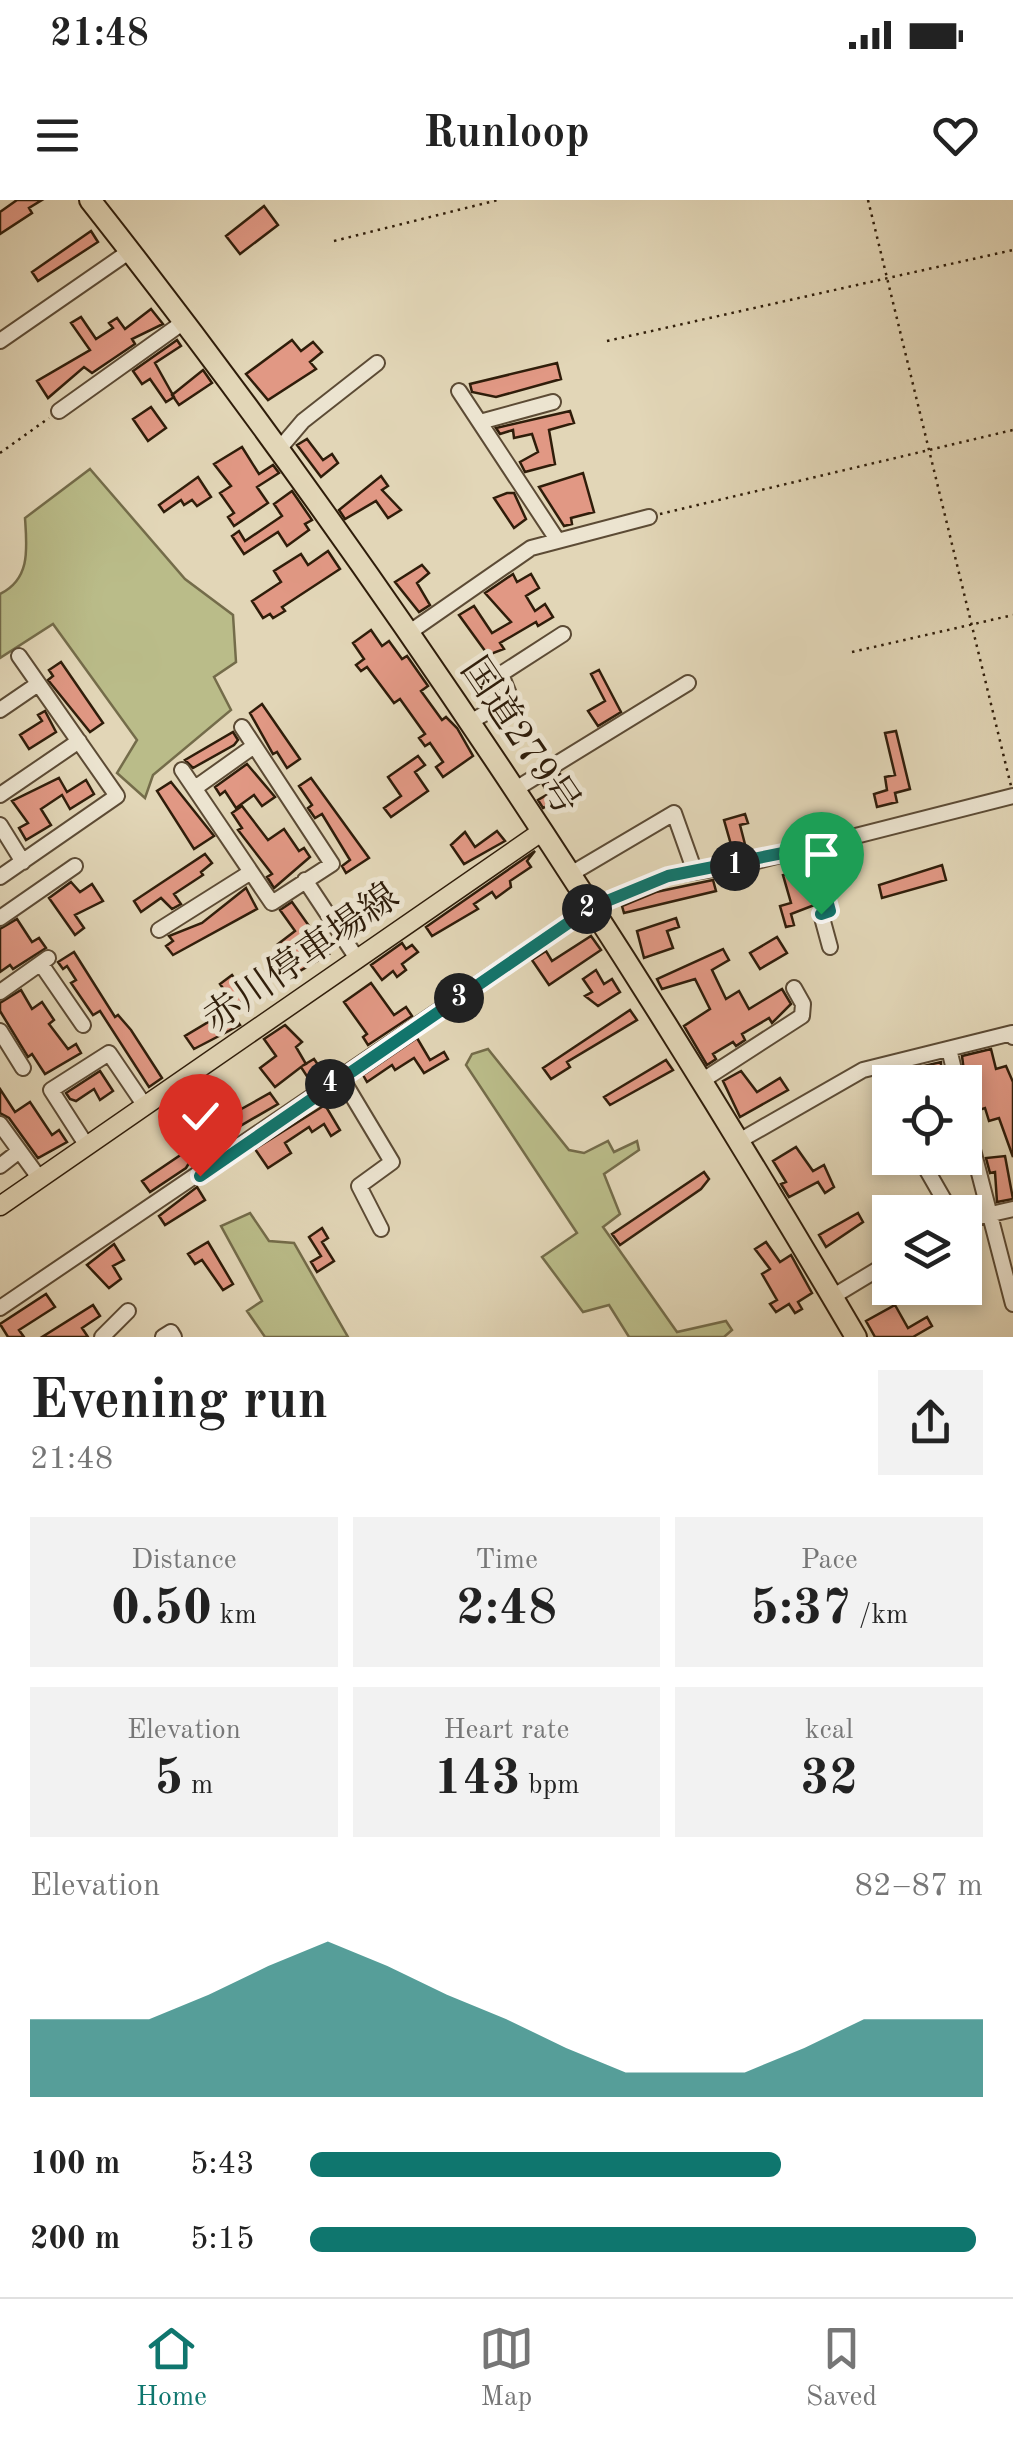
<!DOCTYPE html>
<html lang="en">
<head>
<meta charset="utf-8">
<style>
	body { margin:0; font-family:"Old Standard TT","Noto Serif JP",serif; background:#f2f2f2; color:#222; height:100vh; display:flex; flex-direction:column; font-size:38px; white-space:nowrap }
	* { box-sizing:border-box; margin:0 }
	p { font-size:32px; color:#767676 }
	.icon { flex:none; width:55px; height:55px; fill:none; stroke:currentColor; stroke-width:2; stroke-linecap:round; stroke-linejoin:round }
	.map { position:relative; height:1137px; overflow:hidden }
	.details { display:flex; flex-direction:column; background:#fff; flex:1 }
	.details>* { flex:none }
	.tools { position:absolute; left:872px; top:865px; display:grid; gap:20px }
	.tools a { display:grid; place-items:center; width:110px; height:110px; border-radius:0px; background:#fff; box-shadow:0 5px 15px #0003; font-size:50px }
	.pin { position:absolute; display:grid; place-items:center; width:85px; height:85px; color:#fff; margin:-102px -42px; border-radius:50% 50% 50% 0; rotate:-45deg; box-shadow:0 0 10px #0007 }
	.pin .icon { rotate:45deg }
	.km { position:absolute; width:50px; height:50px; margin:-25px; border-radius:50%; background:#222; color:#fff; font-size:28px; line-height:50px; text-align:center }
	.round { display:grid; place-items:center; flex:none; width:105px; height:105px; border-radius:0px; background:#f2f2f2 }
	.head { display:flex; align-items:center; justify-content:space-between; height:170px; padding:0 30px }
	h1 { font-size:55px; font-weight:700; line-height:75px }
	.metrics { display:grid; grid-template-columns:repeat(3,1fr); gap:15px; height:170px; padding:10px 30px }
	.metrics div { display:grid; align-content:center; border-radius:0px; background:#f2f2f2; text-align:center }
	.metrics b { font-size:50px; font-weight:700 }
	.metrics small { font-size:28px; font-weight:400 }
	.metrics p { font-size:28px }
	.chart { height:280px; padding:20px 30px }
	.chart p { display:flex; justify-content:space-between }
	.chart svg { width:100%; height:180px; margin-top:10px; fill:#0f766e; opacity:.7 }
	ul { padding:0 30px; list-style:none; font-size:32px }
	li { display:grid; grid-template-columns:160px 120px 1fr; align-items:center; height:75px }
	li i { height:25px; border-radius:12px; background:#0f766e }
	.status { display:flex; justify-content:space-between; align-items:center; height:70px; padding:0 50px; background:#fff; direction:ltr }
	.status svg { height:28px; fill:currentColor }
	header { display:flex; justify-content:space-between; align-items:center; height:130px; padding:0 30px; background:#fff; font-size:45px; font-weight:700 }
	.tabs { display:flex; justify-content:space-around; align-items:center; height:140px; border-top:2px solid #e0e0e0; background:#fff; font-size:28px; color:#767676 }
	.tabs a { display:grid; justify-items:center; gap:5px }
	.tabs .current { color:#0f766e }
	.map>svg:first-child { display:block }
	.green { fill:#babc89; stroke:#746c4a; stroke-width:2.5 }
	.building { fill:#e19884; stroke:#2f1d0a; stroke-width:2.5 }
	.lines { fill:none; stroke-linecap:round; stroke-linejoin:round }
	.minor-casing { stroke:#5c4b35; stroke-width:18 }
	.major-casing { stroke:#2f1d0a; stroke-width:21 }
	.highway-casing { stroke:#2f1d0a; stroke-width:24 }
	.path { stroke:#2f1d0a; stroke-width:2.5; stroke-dasharray:2.5 5; stroke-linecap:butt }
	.minor { stroke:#ece4d0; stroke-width:14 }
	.major { stroke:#e2d6b7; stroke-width:18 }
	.highway { stroke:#e2d6b7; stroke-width:20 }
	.route-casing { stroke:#fff; stroke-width:20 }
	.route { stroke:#0f766e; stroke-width:12 }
	.labels { text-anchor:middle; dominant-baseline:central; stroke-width:10; stroke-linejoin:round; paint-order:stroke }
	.street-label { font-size:38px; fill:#2f1d0a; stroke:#ece4d0 }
</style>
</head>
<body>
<div class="status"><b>21:48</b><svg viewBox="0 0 49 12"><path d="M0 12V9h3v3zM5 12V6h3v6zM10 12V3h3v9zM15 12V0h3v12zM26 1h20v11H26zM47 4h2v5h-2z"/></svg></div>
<header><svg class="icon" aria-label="menu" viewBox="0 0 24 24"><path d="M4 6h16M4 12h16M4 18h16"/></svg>Runloop<svg class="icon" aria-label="heart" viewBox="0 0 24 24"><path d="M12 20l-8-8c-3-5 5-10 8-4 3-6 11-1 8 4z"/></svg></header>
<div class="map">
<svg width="1013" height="1137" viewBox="0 0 1013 1137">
	<rect width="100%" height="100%" fill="#e2d6b7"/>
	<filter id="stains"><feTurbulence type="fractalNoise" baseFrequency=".002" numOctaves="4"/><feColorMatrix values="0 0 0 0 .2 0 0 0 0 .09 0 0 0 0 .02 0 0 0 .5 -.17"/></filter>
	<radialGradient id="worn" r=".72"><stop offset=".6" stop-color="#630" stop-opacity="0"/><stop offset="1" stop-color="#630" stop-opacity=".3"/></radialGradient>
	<path class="green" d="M90 269 185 379 233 415 236 462 214 477 231 510 153 575 145 598 117 573 137 540 53 424 0 458V394C31 379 27 348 25 318Z
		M488 849 569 950 584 953 608 941 614 952 637 941 639 950 604 974 620 1014 603 1027 677 1132 726 1121 732 1130 724 1137H629L609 1105 583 1112 542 1057 577 1033 466 865 472 854Z
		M250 1013 269 1041 294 1043 348 1137H265L247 1111 262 1101 221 1026Z"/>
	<path class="building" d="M17 0H42L29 8 32 13 0 34V12Z
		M264 6 278 25 240 54 226 36Z
		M91 31 98 42 38 81 32 72Z
		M151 109 163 124 132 139 135 144 92 173 84 167 48 198 37 181 90 150 71 123 81 117 96 139 113 128 109 123 117 118 125 129Z
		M177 140 181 146 155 163 174 197 166 202 150 179 142 184 133 171Z
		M292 140 301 151 313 142 322 152 310 162 316 169 268 200 246 174Z
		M557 163 561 179 496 197 472 192 470 184Z
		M203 170 212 183 179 205 172 195Z
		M151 207 166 228 148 241 133 219Z
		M570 211 574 223 549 230 555 264 525 272 520 262 538 252 532 234 514 238 513 230 500 234 496 228Z
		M307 239 323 260 332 254 338 263 321 277 297 245Z
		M242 247 259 274 273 265 279 273 257 287 268 303 234 326 228 317 234 313 220 293 231 286 214 264Z
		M583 273 594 312 571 318 572 324 564 326 539 287Z
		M381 276 388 286 382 290 401 310 388 318 376 301 345 319 339 310Z
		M198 277 211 297 197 306 192 300 184 305 181 300 164 312 159 305Z
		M292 291 312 320 305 324 309 330 287 346 278 332 244 354 232 336 239 331 245 341 282 316 274 304Z
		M507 293H514L526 319 514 328 494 298Z
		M328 351 340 369 282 407 285 411 273 418 270 414 263 418 252 401 281 382 274 371 301 354 308 365Z
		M422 365 429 373 417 383 430 405 419 412 395 382Z
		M513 374 517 382 531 374 539 388 526 396 535 411 545 404 553 417 538 426 536 422 500 443 504 449 488 455 459 415 474 406 492 433 511 422 485 393Z
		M371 430 382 446 389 441 402 459 407 456 428 486 421 491 442 520 446 517 457 528 473 556 443 577 436 567 443 562 430 543 425 546 419 538 425 534 400 499 394 503 367 467 361 471 356 465 364 459 353 443Z
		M61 462 103 523 90 532 48 480 53 476 49 470Z
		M599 470 621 512 598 526 588 511 605 501 591 474Z
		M262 504 300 559 287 568 277 552 273 554 250 513Z
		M45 511 56 532 29 549 20 535 42 521 38 515Z
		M896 531 910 589 895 593 897 602 877 607 874 594 887 590 885 577 895 575 885 533Z
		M233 532 238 540 234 545 193 568 185 560Z
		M418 556 425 565 415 572 428 591 391 617 384 608 401 596 388 577Z
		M247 564 275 597 262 606 254 595 236 608 225 591 220 595 215 587Z
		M560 574 571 592 543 608 538 600 548 594 543 585Z
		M59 578 67 592 86 580 94 594 70 609 62 595 41 609 51 625 26 640 19 628 28 623 12 601Z
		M311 578 369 658 346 673 342 666 350 660 322 614 315 618 308 608 312 605 299 586Z
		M171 582 214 636 194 649 157 591Z
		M242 606 268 640 284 629 299 651 304 648 310 657 274 688 267 677 272 674 238 630 242 628 232 613Z
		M745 614 748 623 740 625 747 652 734 655 724 620Z
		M497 631 505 641 464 664 451 645 465 632 475 647Z
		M535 651 527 661 531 667 510 681 511 687 496 698 492 692 474 704 478 709 432 736 426 727Z
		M205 654 212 663 201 672 203 675 174 694 181 704 172 709 161 698 141 712 134 701Z
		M942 665 946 680 882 698 879 685Z
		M805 669 817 704 791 714 794 725 786 727 780 706 791 703 783 675Z
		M713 680 716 691 624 713 622 706 656 692Z
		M71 682 80 692 92 684 103 701 75 715 84 728 75 735 49 698Z
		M246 688 257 709 173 755 166 746 173 741 169 736 202 723Z
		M292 702 329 754 298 772 278 744 295 731 280 710Z
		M676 718 679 727 667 731 673 748 644 758 637 731Z
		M17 719 32 742 39 738 46 748 13 769 10 765 0 772V729Z
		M591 736 601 750 549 785 532 760 546 751 552 761Z
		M777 737 787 753 760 769 750 753Z
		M402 743 406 749 412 745 418 752 402 764 406 770 397 777 393 771 382 780 371 765Z
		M723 749 729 760 712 770 726 799 739 791 749 809 782 789 791 804 772 823 769 818 742 834 745 840 736 846 733 842 713 854 716 859 707 865 684 826 710 809 695 779 662 789 657 779Z
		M74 752 115 817 118 815 131 830 162 878 149 887 100 811 93 815 71 783 76 780 67 766 63 769 58 762Z
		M596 770 604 784 612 779 620 792 598 806 585 796 592 792 583 779Z
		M232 775 248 797 230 810 240 825 194 849 185 836 225 812 217 801 227 794 220 784Z
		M371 783 394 815 406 807 412 816 368 845 363 837 367 834 344 802Z
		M21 790 32 809 42 802 54 820 49 824 68 849 76 844 81 853 45 874 32 854 28 857 0 811V803Z
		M630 810 637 820 567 862 570 867 551 879 543 868Z
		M285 825 302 842 296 847 306 864 302 866 314 859 323 872 312 884 301 867 275 887 260 868 276 856 264 839Z
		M417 838 430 860 444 852 448 859 424 873 414 858 395 870 392 865 367 882 363 875Z
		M991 849 996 869 1006 866 1013 882V957L999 918 989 921 985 908 976 911 966 887 962 856Z
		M666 860 673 870 610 905 604 897Z
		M941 862V882H900L898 872Z
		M100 871 113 891 100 900 94 889 76 901 70 899 66 893Z
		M741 871 757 892 780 878 788 890 740 917 723 881Z
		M221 882 229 893 209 908 216 918 208 924 192 903Z
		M0 889 15 912 30 902 52 935 59 930 67 942 38 958 9 918 0 913Z
		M270 893 278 904 235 929 227 917Z
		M325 905 340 930 331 936 324 924 312 932 309 927 285 943 291 953 268 968 255 949Z
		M796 947 813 971 824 965 834 987 825 993 818 982 789 997 781 984 786 982 773 961Z
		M185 952 191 960 186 968 150 992 142 981Z
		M1005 956 1013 999 997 1002 995 972 990 973 986 958Z
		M704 972 709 979 701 989 620 1045 612 1034Z
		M197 987 205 1000 165 1025 159 1016Z
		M858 1013 863 1022 826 1047 819 1035Z
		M322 1028 328 1038 322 1042 334 1061 317 1072 311 1062 321 1056 309 1037Z
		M208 1042 233 1084 223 1090 202 1060 195 1064 188 1054Z
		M766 1042 780 1062 791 1055 812 1093 798 1102 802 1109 795 1113 789 1104 776 1112 770 1104 777 1100 762 1074 770 1069 755 1049Z
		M114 1044 124 1060 113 1066 121 1079 109 1088 87 1065Z
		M46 1094 55 1107 19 1130 24 1137H8L0 1124Z
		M93 1105 100 1116 82 1128 88 1137H42Z
		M895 1105 908 1128 927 1117 932 1126 913 1137H875L866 1121Z"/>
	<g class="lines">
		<g class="minor-casing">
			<path id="minor" d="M0 141 130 51
				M459 191 556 338
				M59 211 185 121
				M480 222 553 202
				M280 248 303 221 377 163
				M407 434 531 348 649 317
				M0 510 38 484
				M468 523 511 499 501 474 563 434
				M182 570 272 703 332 664 242 527
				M195 588 254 546
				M514 590 688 483
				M0 595 79 541
				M0 625 23 662
				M813 647 830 711 821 714 830 747
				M569 675 674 613 695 672
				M0 677 117 596 19 456
				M305 680 358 760
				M0 718 75 666
				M159 730 251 672
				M41 764 83 825
				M0 792 48 758
				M0 831 23 868
				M949 849 957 882
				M341 877 392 962 359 986 381 1029
				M700 882 802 816 803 804 794 788
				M965 919 1013 1104
				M0 924 40 979
				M739 941 863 870 1012 833 1013 837
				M87 946 51 890 109 853 145 906
				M920 958 951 1012
				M0 966 18 952
				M965 1020 1013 1009
				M832 1097 890 1062
				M0 1108 590 708 667 676 745 664 1013 596
				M102 1137 128 1111
				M163 1137 171 1132 174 1137"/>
		</g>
		<g class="major-casing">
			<path id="major" d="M0 1006 541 632"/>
		</g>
		<g class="highway-casing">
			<path id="highway" d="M90 0C373 359 625 744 856 1137"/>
		</g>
		<path class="path" d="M868 0 1011 586
			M334 41 498 0
			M607 141 1013 50
			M0 253 49 218
			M660 314 1013 230
			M852 452 1013 415"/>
		<use href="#minor" class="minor"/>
		<use href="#major" class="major"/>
		<use href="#highway" class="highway"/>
	</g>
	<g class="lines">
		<g class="route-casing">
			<path id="route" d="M200 976 590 708 668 676 813 647 830 711 821 714"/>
		</g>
		<use href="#route" class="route"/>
	</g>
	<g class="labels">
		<g class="street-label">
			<text transform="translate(519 537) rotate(56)">国道279号</text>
			<text transform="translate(302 759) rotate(-35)">赤川停車場線</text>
		</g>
	</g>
	<rect width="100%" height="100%" filter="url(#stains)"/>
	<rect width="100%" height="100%" fill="url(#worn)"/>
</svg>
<div class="tools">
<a><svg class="icon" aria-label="locate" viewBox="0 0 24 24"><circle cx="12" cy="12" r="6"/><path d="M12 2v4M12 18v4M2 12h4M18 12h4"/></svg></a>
<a><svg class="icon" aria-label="layers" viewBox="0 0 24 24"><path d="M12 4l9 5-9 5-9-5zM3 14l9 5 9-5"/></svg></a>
</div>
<div class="pin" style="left:821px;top:714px;background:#1e9e55"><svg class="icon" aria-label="arrive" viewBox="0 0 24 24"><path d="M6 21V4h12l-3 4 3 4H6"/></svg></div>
<div class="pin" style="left:200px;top:976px;background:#d93025"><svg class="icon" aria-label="check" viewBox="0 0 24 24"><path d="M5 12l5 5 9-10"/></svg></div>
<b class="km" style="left:735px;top:666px">1</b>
<b class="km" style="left:587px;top:709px">2</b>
<b class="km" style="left:459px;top:798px">3</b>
<b class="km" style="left:330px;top:884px">4</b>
</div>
<section class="details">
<div class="head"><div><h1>Evening run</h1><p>21:48</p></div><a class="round"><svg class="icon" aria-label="share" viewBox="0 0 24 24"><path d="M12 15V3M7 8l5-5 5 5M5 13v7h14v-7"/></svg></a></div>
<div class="metrics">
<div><p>Distance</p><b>0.50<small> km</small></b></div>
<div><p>Time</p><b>2:48</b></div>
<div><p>Pace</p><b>5:37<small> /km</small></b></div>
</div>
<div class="metrics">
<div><p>Elevation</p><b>5<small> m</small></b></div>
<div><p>Heart rate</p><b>143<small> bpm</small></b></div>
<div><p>kcal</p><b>32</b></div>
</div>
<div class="chart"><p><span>Elevation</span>82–87 m</p>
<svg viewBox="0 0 160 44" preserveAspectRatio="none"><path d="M0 44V25L10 25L20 25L30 19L40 12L50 6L60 12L70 19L80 25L90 32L100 38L110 38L120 38L130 32L140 25L150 25L160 25V44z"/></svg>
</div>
<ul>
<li><b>100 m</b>5:43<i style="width:70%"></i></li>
<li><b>200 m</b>5:15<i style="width:99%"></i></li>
</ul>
</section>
<nav class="tabs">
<a class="current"><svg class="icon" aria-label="home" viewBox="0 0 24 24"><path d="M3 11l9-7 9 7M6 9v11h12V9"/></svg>Home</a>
<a><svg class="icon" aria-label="map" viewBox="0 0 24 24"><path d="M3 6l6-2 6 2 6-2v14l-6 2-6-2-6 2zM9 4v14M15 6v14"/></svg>Map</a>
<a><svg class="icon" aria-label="saved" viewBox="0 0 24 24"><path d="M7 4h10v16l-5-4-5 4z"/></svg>Saved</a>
</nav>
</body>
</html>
